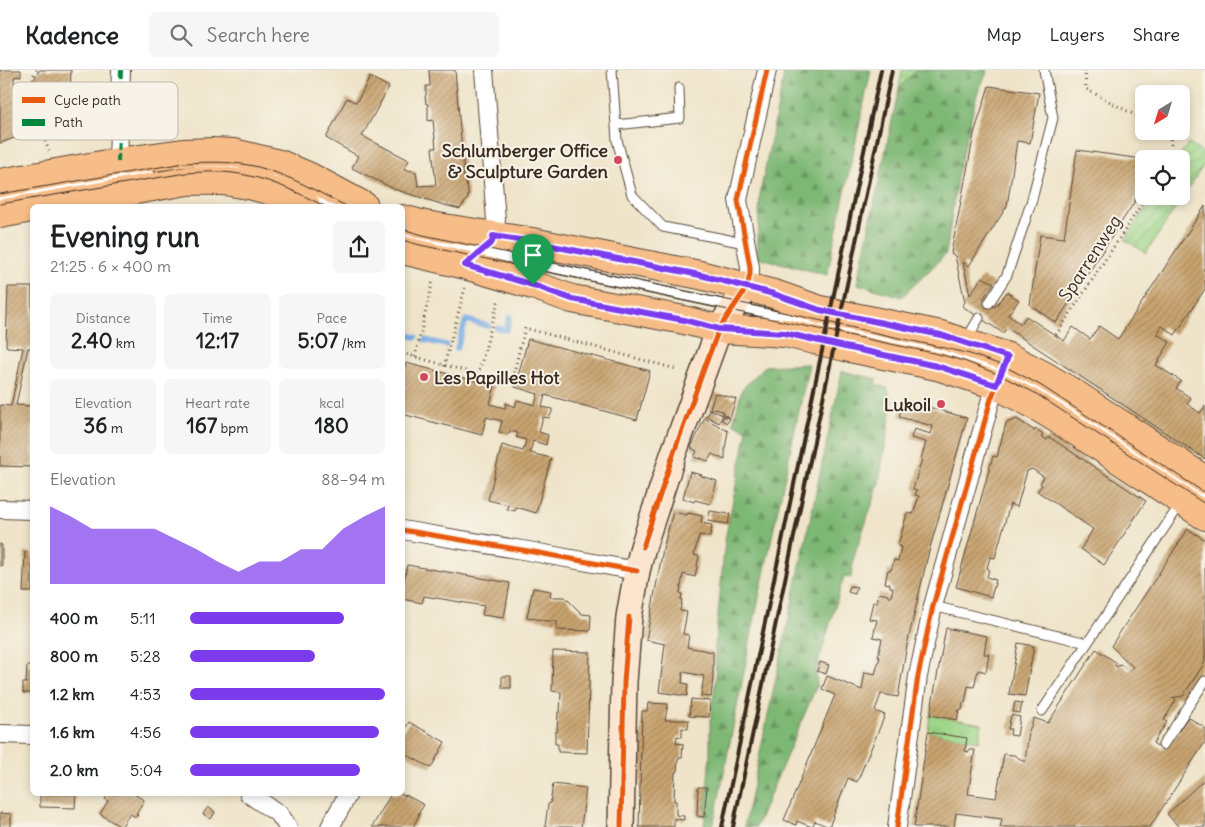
<!DOCTYPE html>
<html lang="en">
<head>
<meta charset="utf-8">
<style>
	body { margin:0; font-family:Delius,sans-serif; background:#f6f6f6; color:#202124; height:100vh; display:flex; flex-direction:column; font-size:19px; white-space:nowrap }
	* { box-sizing:border-box; margin:0 }
	p { font-size:16px; color:#757577 }
	.icon { flex:none; width:28px; height:28px; fill:none; stroke:currentColor; stroke-width:2; stroke-linecap:round; stroke-linejoin:round }
	.map { position:relative; flex:1; overflow:hidden }
	.side { position:absolute; left:30px; top:134px; width:375px; height:592px; display:flex; flex-direction:column; background:#fff; border-radius:8px; box-shadow:0 2px 8px #0003 }
	.side>* { flex:none }
	.needle { width:32px; rotate:218deg }
	.buttons { position:absolute; left:1135px; top:15px; display:grid; gap:10px }
	.buttons a { display:grid; place-items:center; width:55px; height:55px; border-radius:8px; background:#fff; box-shadow:0 2px 8px #0003; font-size:25px }
	.pin { position:absolute; display:grid; place-items:center; width:42px; height:42px; color:#fff; margin:-51px -21px; border-radius:50% 50% 50% 0; rotate:-45deg; box-shadow:0 0 5px #0007 }
	.pin .icon { rotate:45deg }
	.round { display:grid; place-items:center; flex:none; width:52px; height:52px; border-radius:8px; background:#f6f6f6 }
	.headline { display:flex; align-items:center; justify-content:space-between; height:85px; padding:0 20px }
	h1 { font-size:28px; font-weight:800; line-height:38px }
	.stats { display:grid; grid-template-columns:repeat(3,1fr); gap:8px; height:85px; padding:5px 20px }
	.stats div { display:grid; align-content:center; border-radius:8px; background:#f6f6f6; text-align:center }
	.stats b { font-size:21px; font-weight:800 }
	.stats small { font-size:14px; font-weight:400 }
	.stats p { font-size:14px }
	.chart { height:140px; padding:10px 20px }
	.chart p { display:flex; justify-content:space-between }
	.chart svg { width:100%; height:90px; margin-top:5px; fill:#7c3aed; opacity:.7 }
	ul { padding:0 20px; list-style:none; font-size:16px }
	li { display:grid; grid-template-columns:80px 60px 1fr; align-items:center; height:38px }
	li i { height:12px; border-radius:6px; background:#7c3aed }
	header { display:flex; align-items:center; gap:30px; box-sizing:border-box; height:70px; padding:0 25px; background:#fff; border-bottom:1px solid #e0e0e0 }
	header strong { font-size:24px }
	nav { display:flex; gap:28px; margin-inline-start:auto; font-size:18px }
	.search { width:350px; height:45px; background:#f6f6f6; display:flex; align-items:center; gap:12px; box-sizing:border-box; padding:0 18px; border-radius:8px; color:#757577; font-size:19px }
	.map>svg:first-child { display:block }
	.grass { fill:url(#grass-tufts); stroke:#6c8054 }
	.forest { fill:url(#forest-firs); stroke:#5c714a }
	.garden { fill:url(#garden-furrows); stroke:#6c8054 }
	.lines { fill:none; stroke-linecap:round; stroke-linejoin:round }
	.stream { stroke:#78abe4; stroke-width:5.5 }
	.building { fill:url(#building-hatch) }
	.lane-casing { stroke:#564638; stroke-width:11 }
	.street-casing { stroke:#564638; stroke-width:20 }
	.secondary-casing { stroke:#564638; stroke-width:28 }
	.primary-casing { stroke:#564638; stroke-width:30 }
	.path { stroke:#564638; stroke-width:3; stroke-dasharray:1 4; stroke-linecap:butt }
	.lane { stroke:#fff; stroke-width:9 }
	.street { stroke:#fff; stroke-width:18 }
	.secondary { stroke:#fce5cf; stroke-width:25 }
	.primary { stroke:#f7bd88; stroke-width:28 }
	.tram { stroke:#3b2a1e; stroke-width:1 }
	.rail { stroke:#3b2a1e; stroke-width:4 }
	.quiet { stroke:#00873e; stroke-width:4; stroke-dasharray:8 4; stroke-linecap:butt }
	.cycleway-casing { stroke:#f7f3e8; stroke-width:8 }
	.cycleway { stroke:#e8590c; stroke-width:5 }
	.route-casing { stroke:#fff; stroke-width:10 }
	.route { stroke:#7c3aed; stroke-width:6 }
	.poi-dot { fill:#d1495b; stroke:#f7f3e8; stroke-width:2 }
	.labels { text-anchor:middle; dominant-baseline:central; stroke-width:4; stroke-linejoin:round; paint-order:stroke }
	.poi-label { font-size:18px; font-weight:bold; fill:#3b2a1e; stroke:#f7f3e8; text-anchor:end }
	.street-label { font-size:18px; fill:#3b2a1e; stroke:#f7f3e8 }
	.key { fill:#f7f3e8; stroke:#bfb7ab; stroke-width:1 }
	.key-label { font-size:14px; fill:#3b2a1e }
</style>
</head>
<body>
<header>
<strong>Kadence</strong>
<div class="search"><svg class="icon" aria-label="search" viewBox="0 0 24 24"><circle cx="10" cy="10" r="6"/><path d="M15 15l6 6"/></svg>Search here</div>
<nav><a>Map</a><a>Layers</a><a>Share</a></nav>
</header>
<div class="map">
<svg width="1205" height="757" viewBox="0 0 1205 757">
	<defs>
		<pattern id="grass-tufts" width="24" height="20" patternUnits="userSpaceOnUse" patternTransform="scale(1.25)"><rect width="24" height="20" fill="#9ed789"/><path d="M3 7l-1-3M5 7V3M7 7l1-3M15 17l-1-3M17 17v-4M19 17l1-3" fill="none" stroke="#89b976"/></pattern>
		<pattern id="forest-firs" width="22" height="20" patternUnits="userSpaceOnUse" patternTransform="scale(1.25)"><rect width="22" height="20" fill="#7eb875"/><path d="M5 1l3.5 6h-7zM16 11l3.5 6h-7z" fill="#68965f"/></pattern>
		<pattern id="garden-furrows" width="10" height="10" patternUnits="userSpaceOnUse" patternTransform="scale(1.25)"><rect width="10" height="10" fill="#9ed789"/><path d="M-1 1l2-2M0 10L10 0M9 11l2-2" fill="none" stroke="#89b976"/></pattern>
		<pattern id="building-hatch" width="6" height="6" patternUnits="userSpaceOnUse" patternTransform="scale(1.25)"><rect width="6" height="6" fill="#c9a471"/><path d="M-1 1l2-2M0 6l6-6M5 7l2-2" fill="none" stroke="#a4865c"/></pattern>
	</defs>
	<rect width="100%" height="100%" fill="#f7f3e8"/>
	<filter id="ink" filterUnits="userSpaceOnUse"><feTurbulence type="fractalNoise" baseFrequency=".02" numOctaves="2"/><feDisplacementMap in="SourceGraphic" scale="10" xChannelSelector="R" yChannelSelector="G"/><feConvolveMatrix kernelMatrix="1 2 1 2 8 2 1 2 1" color-interpolation-filters="sRGB"/></filter>
	<filter id="wash" filterUnits="userSpaceOnUse"><feTurbulence type="fractalNoise" baseFrequency=".0096" numOctaves="4" result="noise"/><feDisplacementMap in="SourceGraphic" scale="20" xChannelSelector="R" yChannelSelector="G"/><feGaussianBlur stdDeviation="1.12" result="paint"/><feColorMatrix in="noise" values="0 0 0 0 0 0 0 0 0 0 0 0 0 0 0 0 0 1.4 0 .05"/><feComposite in="paint" operator="in"/></filter>
	<g filter="url(#wash)">
		<rect width="100%" height="100%" fill="#efe4c9"/>
		<path class="grass" d="M902 0H917L899 18Z
			M930 645 982 654 979 671 967 669V668L928 662Z"/>
		<path class="forest" d="M785 0H871L827 205 757 187 760 124Z
			M917 0H988L977 24 958 102 946 184 902 227 857 214 899 18Z
			M809 294 758 532 713 757H704L710 685V651L716 608 715 577 725 470 747 360 733 353 742 319 765 296Z
			M842 301 877 309 876 315 888 318 890 328 893 331 878 417 854 487 851 508 844 506 816 601 817 615 756 757H744Z"/>
		<path class="garden" d="M1188 73 1205 85V93L1146 183 1125 170 1154 126H1181V89H1178Z"/>
		<g class="lines">
			<path class="stream" d="M497 258 506 260 510 247
				M407 265 416 267
				M425 270 446 275
				M457 278 466 250 488 256"/>
		</g>
		<g id="blocks">
			<path class="building" d="M0 0H21V6L14 7 15 41 29 36 37 60 0 73Z
				M40 0H71L69 49 43 58 34 34 35 7Z
				M429 0H455L464 104H463L468 120V128L460 139 444 135 394 119 352 98 358 86 326 68 347 28 355 32H357L370 7 389 17 362 66 409 90 404 99 416 102 418 116 436 115 432 78H436L433 50 428 51V34H426L425 26 426 25V16H430Z
				M989 16 1039 23 1030 73 1017 71 1007 136 969 196 963 192 970 225 982 207 994 213 983 229 995 237 1007 222 1019 230 1008 245 1021 254 1026 246 1064 271 1073 257 1090 269 1099 256 1118 269 1205 136V196L1203 200 1205 201V219L1175 265 1162 256 1157 264 1170 272 1156 295 1181 311 1176 318 1191 328 1187 334 1200 343 1205 336V389L1007 258 1003 263 962 236 965 232 955 186 951 183 974 64Z
				M1077 80 1142 89 1135 131 1056 253 1030 235 1040 165 1064 168Z
				M8 217H32V278H28L16 335 32 336V397L0 396V335L11 336 23 278 7 277V276H6Z
				M528 269 650 301 637 350 545 325 542 337 552 339V342L549 348 543 347 539 362 548 365 546 375 533 371 530 383 551 388 536 443 516 437 515 441 507 439 508 435 488 430 502 375 523 381 526 370 516 367 518 363 510 361 509 364H506L499 362 502 351 486 347 482 365 402 344V306L406 293 495 316 490 334 505 338 506 333 515 337 517 330 535 335 538 324 515 317Z
				M715 323 736 329 730 348 723 344V341L710 338Z
				M904 330 967 348 928 485 907 575 898 627 881 624 875 641 885 645 857 712 848 708 829 757 815 751 812 757 797 751 796 755 784 750 835 625 822 619 827 606 862 620 865 602 875 604 880 587H878L882 569 873 567 877 550 869 549 873 532H877L879 523 888 525V527H891L893 518 890 517V514L885 513 888 500H891L894 490 898 491 901 477 898 476 907 443 913 444 919 426 915 425 917 420 913 419 922 389H921L926 372 911 368 914 359 931 364 933 356 899 347Z
				M709 339 723 345 719 353 708 347 706 349 728 361 725 379V390L712 384 708 391 700 388V389L694 387 697 381 691 378 706 345 707 346 710 341 708 340Z
				M724 346 730 349 727 353 722 350Z
				M1017 349 1035 361 1036 359 1043 364 1041 366 1047 370 1049 367 1146 431 1104 495 1081 479 1093 459 1037 421 1042 415 1040 413 1044 407 1032 399 1027 401 1017 437 1010 434 995 488 990 487 987 498 989 499 987 507 996 510 991 527 956 517 993 386 997 387 1006 353Z
				M690 402 702 405 701 406 717 411 710 434 695 430 694 432 683 428Z
				M710 441 730 444 728 454 708 451Z
				M673 442 687 445 688 443 702 446 701 453 712 455 710 467 699 465 694 485 699 486 695 507 683 504 680 523 682 524 681 530H682L680 541 687 542 683 564 689 565 687 577 713 582V608L711 627 701 626 704 606 683 602 682 613 688 614 687 626 659 622 665 574 646 570 663 479Z
				M1188 459 1205 470V592L1183 626 1172 628 1176 630 1164 650 1167 652 1153 673 1163 680 1170 671 1172 672 1188 647 1205 658V672L1150 757H1000L1002 749 956 743 954 757H914L928 662 967 668 965 681 969 682V680H975L968 724 996 728 1004 684 1014 685 1025 692 1029 661 1034 648 1048 653 1096 579 1117 593 1115 596 1117 597 1120 594 1130 601 1133 597 1111 576Z
				M0 474 2 475V496H0Z
				M25 482 32 483V522H23Z
				M407 495 510 513 504 548 482 545 484 536 424 526 422 533 402 529V522Z
				M850 516 857 517 855 524 848 522Z
				M533 518 551 521 550 527H565L582 544 591 545 590 561 557 560V551H546L527 547Z
				M946 558 987 566 984 584H989L986 602 978 600 974 617 968 616 965 633 963 632 962 640H959L957 650 930 645Z
				M1018 573 1034 576 1025 626 1009 624Z
				M553 581 590 582 587 683 558 682V674H555V662H557L558 642H560L561 622 552 621Z
				M820 592 829 595 826 604 817 601Z
				M27 596H32V623H23V613H26Z
				M502 606H511V618H502Z
				M691 629 710 631 709 647 689 646Z
				M1015 632 1022 633 1020 643 1013 642Z
				M648 633 668 634 665 650H689L688 659 682 658V667L677 666 676 673 683 674 682 688H678L677 702H675L674 731H676V745L684 746V750L674 749V757H639L642 641H647Z
				M1011 645 1020 647 1017 666 1010 665 1011 659H1008Z
				M409 652 445 672 431 698 402 682V664Z
				M1205 709V757H1179L1167 744Z
				M553 714 586 718 581 757H545L548 734H550Z
				M698 717H707L704 747 697 746Z
				M40 724H76L75 738 40 737Z
				M108 724H134L144 730 136 744 138 745 136 747 130 744 121 757 100 744 108 731 105 729Z
				M391 724H402L405 726 406 725 424 735 418 744H420L413 757H372Z
				M208 737 215 742 211 749 203 744Z
				M0 743 11 744V757H0Z"/>
		</g>
	</g>
	<g filter="url(#ink)">
		<use href="#blocks" fill-opacity="0" stroke="#564638" stroke-width="1"/>
		<g class="lines">
			<g class="lane-casing">
				<path id="lane" d="M612 0 617 70 632 125 663 157 745 173
					M616 55 680 48 679 18
					M198 97C229 96 259 101 288 113
					M304 121 335 136
					M0 129 150 104
					M402 165 422 170 481 181 538 195 939 280 966 287 1002 301 1038 319 1205 429
					M989 233 1007 205 1031 133 1053 48 1044 0
					M966 270 979 248
					M933 536 1087 573
					M1042 641 1181 433
					M1163 675 1205 611"/>
			</g>
			<g class="street-casing">
				<path id="street" d="M118 92 121 0
					M465 195 492 172 496 150 484 0
					M747 217 750 204V197L738 130 767 0
					M0 439 32 440
					M402 460 528 481 637 501
					M0 664 32 665
					M249 724 279 744 288 757
					M330 757 347 726 345 724
					M897 757 918 606 933 536 991 329 1008 287"/>
			</g>
			<g class="secondary-casing">
				<path id="secondary" d="M621 757 624 612 629 547 637 501 643 477 673 385 719 259 747 217"/>
			</g>
			<g class="primary-casing">
				<path id="primary" d="M0 113 118 92 183 83 213 82 234 83 280 94 310 107 364 136
					M45 136 187 111C202 111 217 110 231 112 256 115 283 124 306 136
					M0 144 32 138
					M402 149 425 155 532 172 700 205 774 224 820 240 941 265 1008 287 1045 306 1075 324 1205 410
					M402 180 465 195 533 215 572 229 684 250 719 259 785 263 845 277 937 296 996 315 1031 333 1059 350 1205 446"/>
			</g>
			<path class="path" d="M37 0 33 6 31 34 49 81
				M1085 0 1086 19 1144 50
				M1166 61 1170 64 1172 87 1171 89
				M1056 265 1147 126
				M402 283 511 314 525 258 676 299
				M415 287 433 210
				M444 296 465 218
				M478 305 499 228"/>
			<use href="#lane" class="lane"/>
			<use href="#street" class="street"/>
			<use href="#secondary" class="secondary"/>
			<use href="#primary" class="primary"/>
			<path class="tram" d="M0 124 184 93C209 92 234 91 258 97 289 105 318 122 346 136
				M0 134 186 103C202 102 217 101 233 103 266 107 295 121 324 136
				M402 159 423 165 696 223 967 283 1004 296 1040 315 1205 423
				M402 170 420 175 938 284 964 291 1000 305 1035 323 1205 434"/>
			<path class="rail" d="M722 757 881 0
				M733 757 892 0"/>
			<path class="quiet" d="M118 92 121 0"/>
			<g class="cycleway-casing">
				<path id="cycleway" d="M402 460 528 481 637 501
					M643 477 673 385 705 296 719 259 747 217 750 204V197L738 130 767 0
					M621 757 624 612 629 547
					M897 757 918 606 933 536 991 329 1008 287"/>
			</g>
			<use href="#cycleway" class="cycleway"/>
		</g>
	</g>
	<g class="lines" filter="url(#ink)">
		<g class="route-casing">
			<path id="route" d="M493 166 532 172 700 205 774 224 820 240 941 265 1008 287 996 315 937 296 845 277 785 263 719 259 684 250 572 229 533 215 465 195 492 172Z"/>
		</g>
		<use href="#route" class="route"/>
	</g>
	<g class="poi-dot">
		<circle cx="618" cy="90" r="5"/>
		<circle cx="424" cy="307" r="5"/>
		<circle cx="941" cy="334" r="5"/>
	</g>
	<g class="labels">
		<g class="poi-label">
			<text x="608" y="80">Schlumberger Office<tspan x="608" dy="21">&amp; Sculpture Garden</tspan></text>
			<text x="434" y="307" text-anchor="start">Les Papilles Hot</text>
			<text x="931" y="334">Lukoil</text>
		</g>
		<g class="street-label">
			<text transform="translate(1090 188) rotate(-57)">Sparrenweg</text>
		</g>
	</g>
	<rect x="12" y="12" width="166" height="58" rx="8" class="key"/>
	<rect x="22" y="27" width="23" height="6" fill="#e8590c"/>
	<rect x="22" y="49" width="23" height="7" fill="#00873e"/>
	<g class="key-label">
		<text x="54" y="35">Cycle path</text>
		<text x="54" y="57">Path</text>
	</g>
</svg>
<div class="buttons">
<a><svg class="needle" viewBox="-14 -14 28 28"><path d="M0-13l5 13h-10z" fill="#e53935"/><path d="M0 13l5-13h-10z" fill="#757577"/></svg></a>
<a><svg class="icon" aria-label="locate" viewBox="0 0 24 24"><circle cx="12" cy="12" r="6"/><path d="M12 2v4M12 18v4M2 12h4M18 12h4"/></svg></a>
</div>
<div class="pin" style="left:533px;top:215px;background:#1e9e55"><svg class="icon" aria-label="arrive" viewBox="0 0 24 24"><path d="M6 21V4h12l-3 4 3 4H6"/></svg></div>
<section class="side">
<div class="headline"><div><h1>Evening run</h1><p>21:25 · 6 × 400 m</p></div><a class="round"><svg class="icon" aria-label="share" viewBox="0 0 24 24"><path d="M12 15V3M7 8l5-5 5 5M5 13v7h14v-7"/></svg></a></div>
<div class="stats">
<div><p>Distance</p><b>2.40<small> km</small></b></div>
<div><p>Time</p><b>12:17</b></div>
<div><p>Pace</p><b>5:07<small> /km</small></b></div>
</div>
<div class="stats">
<div><p>Elevation</p><b>36<small> m</small></b></div>
<div><p>Heart rate</p><b>167<small> bpm</small></b></div>
<div><p>kcal</p><b>180</b></div>
</div>
<div class="chart"><p><span>Elevation</span>88–94 m</p>
<svg viewBox="0 0 160 44" preserveAspectRatio="none"><path d="M0 44V6L10 11L20 17L30 17L40 17L50 17L60 22L70 27L80 33L90 38L100 33L110 33L120 27L130 27L140 17L150 11L160 6V44z"/></svg>
</div>
<ul>
<li><b>400 m</b>5:11<i style="width:79%"></i></li>
<li><b>800 m</b>5:28<i style="width:64%"></i></li>
<li><b>1.2 km</b>4:53<i style="width:100%"></i></li>
<li><b>1.6 km</b>4:56<i style="width:97%"></i></li>
<li><b>2.0 km</b>5:04<i style="width:87%"></i></li>
</ul>
</section>
</div>
</body>
</html>
